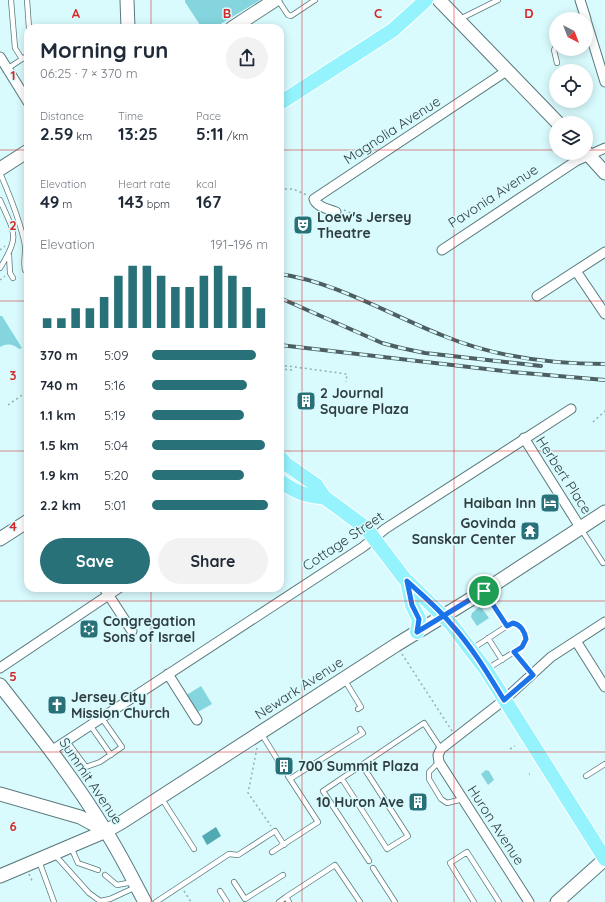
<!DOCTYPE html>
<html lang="en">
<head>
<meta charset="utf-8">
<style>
	body { margin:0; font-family:Quicksand,sans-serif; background:#f2f2f3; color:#1f2937; height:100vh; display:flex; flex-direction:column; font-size:15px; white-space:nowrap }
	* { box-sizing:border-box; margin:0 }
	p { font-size:13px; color:#747a83 }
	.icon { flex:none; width:22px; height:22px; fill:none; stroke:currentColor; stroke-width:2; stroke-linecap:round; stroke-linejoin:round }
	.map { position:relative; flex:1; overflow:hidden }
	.drawer { position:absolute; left:24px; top:24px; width:260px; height:568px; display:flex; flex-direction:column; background:#fff; border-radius:12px; box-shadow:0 2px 10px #0003 }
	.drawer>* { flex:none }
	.needle { width:26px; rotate:138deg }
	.buttons { position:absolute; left:549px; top:12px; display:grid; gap:8px }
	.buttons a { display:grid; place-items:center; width:44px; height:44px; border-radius:50%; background:#fff; box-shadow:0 2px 10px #0003; font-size:20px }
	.pin { position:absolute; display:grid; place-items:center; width:34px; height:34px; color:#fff; margin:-17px; border:2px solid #fff; border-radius:50%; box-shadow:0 1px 4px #0007 }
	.round { display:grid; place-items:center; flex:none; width:42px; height:42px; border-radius:21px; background:#f2f2f3 }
	.summary { display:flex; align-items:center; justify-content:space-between; height:68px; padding:0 16px }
	h1 { font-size:22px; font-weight:700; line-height:30px }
	.stats { display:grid; grid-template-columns:repeat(3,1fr); gap:6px; height:68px; padding:4px 16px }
	.stats div { display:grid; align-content:center }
	.stats b { font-size:17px; font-weight:700 }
	.stats small { font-size:11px; font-weight:400 }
	.stats p { font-size:11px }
	.chart { height:112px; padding:8px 16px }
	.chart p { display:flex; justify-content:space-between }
	.chart svg { width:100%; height:72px; margin-top:4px; stroke:#287179; stroke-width:6 }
	.button { display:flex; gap:8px; margin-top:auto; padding:8px 16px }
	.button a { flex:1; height:46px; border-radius:24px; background:#287179; color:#fff; font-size:16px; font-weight:700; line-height:46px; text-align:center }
	.button a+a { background:#f2f2f3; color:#1f2937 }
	ul { padding:0 16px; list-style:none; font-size:13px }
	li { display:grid; grid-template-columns:64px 48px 1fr; align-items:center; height:30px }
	li i { height:10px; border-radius:5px; background:#287179 }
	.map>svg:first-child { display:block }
	.green { fill:#85d5de }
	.water { fill:#51a9b2 }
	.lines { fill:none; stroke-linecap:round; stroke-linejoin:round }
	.lane-casing { stroke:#5a797c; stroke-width:6 }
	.street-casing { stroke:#5a797c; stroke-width:11 }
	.secondary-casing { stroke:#5a797c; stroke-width:15 }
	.primary-casing { stroke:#fff; stroke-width:16 }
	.path { stroke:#94aeb0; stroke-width:1.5; stroke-dasharray:2 3; stroke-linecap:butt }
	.lane { stroke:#fff; stroke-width:4.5 }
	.street { stroke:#fff; stroke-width:9 }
	.secondary { stroke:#fff; stroke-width:13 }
	.primary { stroke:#95f3fd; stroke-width:14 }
	.rail-casing { stroke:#4e5f61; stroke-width:4 }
	.rail { stroke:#d9fbfe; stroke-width:2.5; stroke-dasharray:8; stroke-linecap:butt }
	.route-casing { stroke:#fff; stroke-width:8 }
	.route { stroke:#1a73e8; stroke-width:5 }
	.grid { fill:none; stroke:#d62828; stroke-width:1; stroke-opacity:0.55 }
	.labels { text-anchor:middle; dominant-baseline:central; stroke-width:3; stroke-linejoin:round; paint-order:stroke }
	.street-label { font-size:14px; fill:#313e40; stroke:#d9fbfe }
	.poi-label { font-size:14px; font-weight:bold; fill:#313e40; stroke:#d9fbfe; text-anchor:start }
	.grid-label { font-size:13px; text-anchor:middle; font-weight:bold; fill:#d62828; stroke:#d9fbfe; stroke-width:3; stroke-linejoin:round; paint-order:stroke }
</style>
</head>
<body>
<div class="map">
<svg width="605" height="902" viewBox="0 0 605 902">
	<rect width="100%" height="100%" fill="#d9fbfe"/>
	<path class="green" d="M185 0H260L214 28H202L185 2Z
		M0 316H2L22 348 19 349C13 344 7 343 0 347Z
		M480 606 489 618 477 626 471 617 472 613Z
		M201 686 212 704 196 713 185 696Z
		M486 770 489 771 494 780 488 785 481 774Z"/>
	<path class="water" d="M216 827 221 836 207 845 202 836Z"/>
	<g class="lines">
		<g class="lane-casing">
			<path id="lane" d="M11 0 15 48 22 59
				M27 0 29 28
				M278 0 288 15 291 16 315 0
				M460 19 498 0
				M556 46 554 50 557 63
				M7 69 28 55
				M0 173C10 196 20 220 25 245 26 253 23 262 25 270
				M0 200C14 233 21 235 0 268
				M9 254 10 273 13 278
				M581 529 603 563
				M485 592 507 626
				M488 638 502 660
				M472 649 510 624C519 622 524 631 526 639L522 647 487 669
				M514 652 533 675
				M344 679 361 707 358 709
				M90 725 111 755
				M261 733 277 759
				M66 740 86 767 100 762 122 747 101 717
				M439 762 429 772V779L441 799 447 803 463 799
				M586 776 605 764
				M290 779 363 733 360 729
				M342 779 387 849 408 836 362 765
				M162 799 194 849
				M71 847 78 863 98 870
				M272 852 318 822 288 776
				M55 855 89 893 100 901 110 899 136 887
				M39 861 54 902
				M369 861 323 791 424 723 441 749
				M373 868 395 902
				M105 875 117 885 133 882
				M234 882 245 899 283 875
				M220 891 227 902
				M286 897 335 865 360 902
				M156 902 229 854 238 855 275 831 284 845
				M279 902 286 897 289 902
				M474 902 450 863 467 852 499 902"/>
		</g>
		<g class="street-casing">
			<path id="street" d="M580 0 586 19
				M586 20 605 82
				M0 57 28 102
				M336 212C329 209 316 207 314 199L508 70
				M442 250 576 161 605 148
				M576 271 605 314
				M537 296 605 252
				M524 438 580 527
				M104 588 132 631
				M576 641 605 687
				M0 668 119 588
				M168 674 197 720
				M51 751 363 547 385 529 571 409
				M529 902 439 762 438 755 441 749 504 700 551 657 605 622"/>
		</g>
		<g class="secondary-casing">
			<path id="secondary" d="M127 0 128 28
				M439 0 558 123
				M232 28 275 0
				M586 152 605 173
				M0 169 28 151
				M0 539 28 521
				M0 685C37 732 74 779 105 830 120 853 132 878 145 902
				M0 794 80 817 104 830
				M0 876 106 831 122 822 396 645 484 591 605 512
				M557 902 605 859"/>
		</g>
		<g class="primary-casing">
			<path id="primary" d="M280 103 393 30 426 0
				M280 457 286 464 316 485 324 497 366 528 404 578 451 624 486 670 605 859
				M280 481C294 491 306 497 324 497
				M407 581 412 605 419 619 417 632"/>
		</g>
		<path class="path" d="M280 189H293L307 195
			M344 210 361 217
			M0 250 5 246
			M0 280 5 276
			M280 365 347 374 346 382
			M280 369 292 370
			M8 405 28 391
			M593 422 605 411
			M402 654 452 731
			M257 748 248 793 271 826
			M510 749 515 746
			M529 774H530
			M29 874 33 883
			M184 891 191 902"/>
		<use href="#lane" class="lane"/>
		<use href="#street" class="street"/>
		<use href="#secondary" class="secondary"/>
		<use href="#primary" class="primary"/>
		<g class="rail-casing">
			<path id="rail" d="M280 274C336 282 392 316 444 336 495 357 550 364 605 364
				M280 298 382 343 401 348 425 353 541 366
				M280 345 512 372 605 380"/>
		</g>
		<use href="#rail" class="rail"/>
	</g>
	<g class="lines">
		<g class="route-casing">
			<path id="route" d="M484 591 417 632 419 619 412 605 407 581C422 595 438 608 451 624 472 647 488 674 504 700L533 675 514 652 522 647 526 639C525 632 521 625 513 623L507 626 484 591"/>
		</g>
		<use href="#route" class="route"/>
	</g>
	<path class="grid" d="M151 0V28M302 0V902M454 0V902M0 150H28M280 150H556M586 150H605M0 301H28M280 301H605M0 451H28M280 451H605M151 588V902M0 601H605M0 752H605"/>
	<defs>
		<g id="theatre-square" transform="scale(1)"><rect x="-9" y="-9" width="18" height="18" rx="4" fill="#287179" stroke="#d9fbfe"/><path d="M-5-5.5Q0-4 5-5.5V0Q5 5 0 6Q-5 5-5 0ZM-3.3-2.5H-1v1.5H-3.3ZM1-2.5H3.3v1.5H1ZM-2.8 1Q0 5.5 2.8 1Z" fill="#fff"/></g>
		<g id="building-square" transform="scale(1)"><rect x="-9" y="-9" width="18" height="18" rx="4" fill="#287179" stroke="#d9fbfe"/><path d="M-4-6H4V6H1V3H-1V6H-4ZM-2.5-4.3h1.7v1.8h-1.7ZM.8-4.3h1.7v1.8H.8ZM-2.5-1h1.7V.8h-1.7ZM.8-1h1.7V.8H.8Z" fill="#fff"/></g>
		<g id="hotel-square" transform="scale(1)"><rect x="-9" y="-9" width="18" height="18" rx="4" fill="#287179" stroke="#d9fbfe"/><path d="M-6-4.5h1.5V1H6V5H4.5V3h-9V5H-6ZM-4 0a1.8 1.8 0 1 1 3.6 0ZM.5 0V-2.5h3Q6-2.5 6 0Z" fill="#fff"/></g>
		<g id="temple-square" transform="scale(1)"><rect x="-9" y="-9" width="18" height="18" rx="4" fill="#287179" stroke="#d9fbfe"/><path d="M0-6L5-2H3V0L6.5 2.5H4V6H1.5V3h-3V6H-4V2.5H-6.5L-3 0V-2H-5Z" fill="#fff"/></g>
		<g id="synagogue-square" transform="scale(1)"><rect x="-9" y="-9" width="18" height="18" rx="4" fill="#287179" stroke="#d9fbfe"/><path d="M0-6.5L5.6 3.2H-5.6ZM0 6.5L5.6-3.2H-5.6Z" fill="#fff"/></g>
		<g id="church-square" transform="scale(1)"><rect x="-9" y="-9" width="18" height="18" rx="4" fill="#287179" stroke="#d9fbfe"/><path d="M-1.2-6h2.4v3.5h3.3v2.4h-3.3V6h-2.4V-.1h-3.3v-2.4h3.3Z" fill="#fff"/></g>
	</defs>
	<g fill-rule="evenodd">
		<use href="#theatre-square" x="303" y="225"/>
		<use href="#building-square" x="306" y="401"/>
		<use href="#hotel-square" x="550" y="503"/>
		<use href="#temple-square" x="530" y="531"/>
		<use href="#synagogue-square" x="89" y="629"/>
		<use href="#church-square" x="57" y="705"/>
		<use href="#building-square" x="284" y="766"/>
		<use href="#building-square" x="418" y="802"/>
	</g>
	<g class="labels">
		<g class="street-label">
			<text transform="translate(392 130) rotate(-33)">Magnolia Avenue</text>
			<text transform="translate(493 196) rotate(-33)">Pavonia Avenue</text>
			<text transform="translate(564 475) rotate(57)">Herbert Place</text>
			<text transform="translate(343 541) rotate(-34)">Cottage Street</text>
			<text transform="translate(299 688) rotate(-33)">Newark Avenue</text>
			<text transform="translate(91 781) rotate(56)">Summit Avenue</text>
			<text transform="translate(496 825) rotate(57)">Huron Avenue</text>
		</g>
		<g class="poi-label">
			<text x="317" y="217">Loew's Jersey<tspan x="317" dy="16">Theatre</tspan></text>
			<text x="320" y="393">2 Journal<tspan x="320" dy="16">Square Plaza</tspan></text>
			<text x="536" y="503" text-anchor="end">Haiban Inn</text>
			<text x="516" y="523" text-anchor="end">Govinda<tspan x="516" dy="16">Sanskar Center</tspan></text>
			<text x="103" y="621">Congregation<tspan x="103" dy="16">Sons of Israel</tspan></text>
			<text x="71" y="697">Jersey City<tspan x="71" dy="16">Mission Church</tspan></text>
			<text x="298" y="766">700 Summit Plaza</text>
			<text x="404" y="802" text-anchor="end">10 Huron Ave</text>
		</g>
	</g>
	<g class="grid-label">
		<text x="76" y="18">A</text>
		<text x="227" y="18">B</text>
		<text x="378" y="18">C</text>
		<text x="529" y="18">D</text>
		<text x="13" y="80">1</text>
		<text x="13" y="230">2</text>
		<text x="13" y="380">3</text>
		<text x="13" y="531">4</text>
		<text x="13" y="681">5</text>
		<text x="13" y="831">6</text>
	</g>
</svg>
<div class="buttons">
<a><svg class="needle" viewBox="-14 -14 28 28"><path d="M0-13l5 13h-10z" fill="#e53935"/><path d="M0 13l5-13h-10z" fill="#747a83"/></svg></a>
<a><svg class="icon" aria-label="locate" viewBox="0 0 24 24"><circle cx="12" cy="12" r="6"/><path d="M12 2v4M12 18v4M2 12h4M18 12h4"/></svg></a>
<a><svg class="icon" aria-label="layers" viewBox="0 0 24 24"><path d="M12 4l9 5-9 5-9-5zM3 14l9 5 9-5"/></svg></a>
</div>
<div class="pin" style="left:484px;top:591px;background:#1e9e55"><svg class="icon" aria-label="arrive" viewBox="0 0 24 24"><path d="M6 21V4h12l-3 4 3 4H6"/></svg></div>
<section class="drawer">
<div class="summary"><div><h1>Morning run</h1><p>06:25 · 7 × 370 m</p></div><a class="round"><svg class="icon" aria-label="share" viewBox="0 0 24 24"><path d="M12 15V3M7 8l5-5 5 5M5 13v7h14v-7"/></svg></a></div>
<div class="stats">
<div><p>Distance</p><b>2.59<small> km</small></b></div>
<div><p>Time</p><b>13:25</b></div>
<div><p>Pace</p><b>5:11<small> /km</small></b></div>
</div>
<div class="stats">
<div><p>Elevation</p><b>49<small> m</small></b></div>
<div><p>Heart rate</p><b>143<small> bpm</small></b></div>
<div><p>kcal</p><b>167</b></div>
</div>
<div class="chart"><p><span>Elevation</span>191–196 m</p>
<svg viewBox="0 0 160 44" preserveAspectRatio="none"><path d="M5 44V38M15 44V38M25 44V32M35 44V32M45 44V25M55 44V12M65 44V6M75 44V6M85 44V12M95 44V19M105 44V19M115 44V12M125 44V6M135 44V12M145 44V19M155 44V32"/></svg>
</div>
<ul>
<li><b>370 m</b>5:09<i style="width:90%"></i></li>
<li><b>740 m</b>5:16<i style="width:82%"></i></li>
<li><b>1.1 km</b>5:19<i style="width:79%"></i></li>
<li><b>1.5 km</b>5:04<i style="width:97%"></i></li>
<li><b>1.9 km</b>5:20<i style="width:79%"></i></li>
<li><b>2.2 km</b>5:01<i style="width:100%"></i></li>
</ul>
<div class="button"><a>Save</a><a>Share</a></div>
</section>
</div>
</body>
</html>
